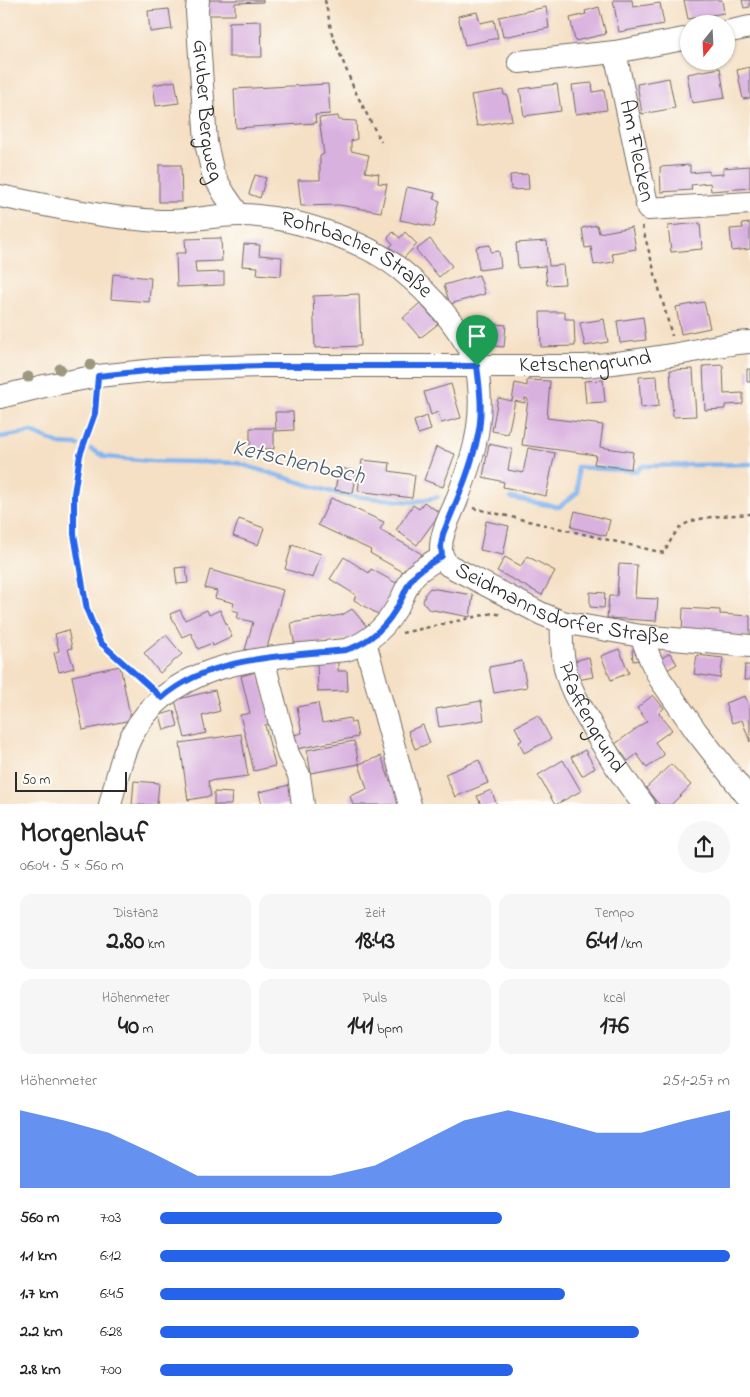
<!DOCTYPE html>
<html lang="de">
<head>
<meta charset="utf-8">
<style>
	body { margin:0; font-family:"Indie Flower",sans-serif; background:#f6f6f6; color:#222; height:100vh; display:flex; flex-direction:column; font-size:19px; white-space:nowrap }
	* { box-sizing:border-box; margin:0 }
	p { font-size:16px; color:#767676 }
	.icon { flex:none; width:28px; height:28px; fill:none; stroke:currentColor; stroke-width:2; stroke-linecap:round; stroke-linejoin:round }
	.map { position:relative; height:804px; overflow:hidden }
	.details { display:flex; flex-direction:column; background:#fff; flex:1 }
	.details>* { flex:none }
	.needle { width:32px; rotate:198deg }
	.buttons { position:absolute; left:680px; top:15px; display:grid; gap:10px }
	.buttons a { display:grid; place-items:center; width:55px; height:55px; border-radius:50%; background:#fff; box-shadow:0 1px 4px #0004; font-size:25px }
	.scale { position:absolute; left:15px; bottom:12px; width:112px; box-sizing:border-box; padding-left:5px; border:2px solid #2b2b2b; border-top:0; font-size:14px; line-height:18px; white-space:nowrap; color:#2b2b2b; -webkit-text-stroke:4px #fdfcf7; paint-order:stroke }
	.pin { position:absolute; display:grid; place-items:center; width:42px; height:42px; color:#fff; margin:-51px -21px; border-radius:50% 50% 50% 0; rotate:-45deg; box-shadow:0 0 5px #0007 }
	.pin .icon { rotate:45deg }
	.round { display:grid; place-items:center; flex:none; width:52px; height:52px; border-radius:26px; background:#f6f6f6 }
	.headline { display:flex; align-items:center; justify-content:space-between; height:85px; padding:0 20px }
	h1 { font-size:28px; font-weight:700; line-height:38px }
	.figures { display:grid; grid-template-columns:repeat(3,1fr); gap:8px; height:85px; padding:5px 20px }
	.figures div { display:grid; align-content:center; border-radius:12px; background:#f6f6f6; text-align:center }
	.figures b { font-size:25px; font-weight:700 }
	.figures small { font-size:14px; font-weight:400 }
	.figures p { font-size:14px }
	.chart { height:140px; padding:10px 20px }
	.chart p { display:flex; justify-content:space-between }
	.chart svg { width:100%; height:90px; margin-top:5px; fill:#2563eb; opacity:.7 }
	ul { padding:0 20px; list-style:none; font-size:16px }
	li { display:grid; grid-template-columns:80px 60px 1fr; align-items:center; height:38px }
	li i { height:12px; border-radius:6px; background:#2563eb }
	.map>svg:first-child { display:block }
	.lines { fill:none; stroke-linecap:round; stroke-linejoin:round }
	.stream { stroke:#83b5ef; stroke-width:4.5 }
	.building { fill:#d9b1df }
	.minor-casing { stroke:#726a61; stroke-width:24 }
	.path { stroke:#726a61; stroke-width:2.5; stroke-dasharray:4 4; stroke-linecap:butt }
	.minor { stroke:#fff; stroke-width:22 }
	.tree { fill:#9b987e }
	.route-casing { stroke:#fff; stroke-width:10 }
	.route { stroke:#2563eb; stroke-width:6 }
	.labels { text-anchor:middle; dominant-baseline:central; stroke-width:4; stroke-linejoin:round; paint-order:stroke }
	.street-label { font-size:22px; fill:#2b2b2b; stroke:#fdfcf7 }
	.water-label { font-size:24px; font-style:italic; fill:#4a5b70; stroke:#fdfcf7 }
</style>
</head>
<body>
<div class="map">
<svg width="750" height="805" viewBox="0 0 750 805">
	<rect width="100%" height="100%" fill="#fdfcf7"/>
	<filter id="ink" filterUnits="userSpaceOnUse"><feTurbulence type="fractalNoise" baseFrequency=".02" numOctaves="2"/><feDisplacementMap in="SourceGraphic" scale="10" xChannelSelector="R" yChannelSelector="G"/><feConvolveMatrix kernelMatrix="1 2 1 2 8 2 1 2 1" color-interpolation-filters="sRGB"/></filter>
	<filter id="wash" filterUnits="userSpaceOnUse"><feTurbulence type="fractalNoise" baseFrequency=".0096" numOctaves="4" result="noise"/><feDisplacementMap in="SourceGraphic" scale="20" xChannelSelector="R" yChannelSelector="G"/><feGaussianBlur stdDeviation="1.12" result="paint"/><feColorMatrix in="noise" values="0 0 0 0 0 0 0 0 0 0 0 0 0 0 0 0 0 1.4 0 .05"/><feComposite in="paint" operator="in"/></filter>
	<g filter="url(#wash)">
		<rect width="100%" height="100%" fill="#f5e0c5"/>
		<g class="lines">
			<path class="stream" d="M0 437 32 432 59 444 78 445
				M91 449 105 457 151 461 237 463 342 495 413 502 438 497
				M511 498 559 507 578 492 577 467 637 471 642 466 750 464"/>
		</g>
		<g id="blocks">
			<path class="building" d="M206 0H263V2L235 3V15H206Z
				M613 0H632L633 7 660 3 664 24 619 32Z
				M684 0H722L724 13 688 19Z
				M742 0H750V7L744 8Z
				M546 7 549 28 503 37 499 17Z
				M599 7 606 34 575 41 570 18 586 14 585 11Z
				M169 9 172 29 150 32 148 11Z
				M477 12 480 23 494 20 498 38 465 45 458 16Z
				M261 21 262 57H229V22Z
				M750 67V98L743 99 737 70Z
				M720 68 725 98 692 103 687 74Z
				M669 78 675 108 642 114 637 84Z
				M175 81 179 103 156 106 153 85Z
				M592 83 593 92 604 90 607 110 576 114 572 85Z
				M328 84 330 114 315 115 316 123 236 128 234 89Z
				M557 84 561 111 524 116 520 89Z
				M503 90 504 95H507L512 120 477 126 471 95Z
				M338 116 339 120 356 121 357 139 351 141V151L369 155 365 172 379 174 378 183 387 184 381 212 339 205 301 206 298 180H320V156L324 154 319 118Z
				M159 165H181L182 202H159Z
				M690 165V173L709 171V175L723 174V168L750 166V188L711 191 710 183 691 185 692 190 661 192 660 167Z
				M528 174 529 189 511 190 510 175Z
				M255 175 266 178 260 198 249 194Z
				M407 187 435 193 434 199 440 201 434 227 400 220Z
				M700 223 702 249 671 252 668 226Z
				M750 223V249L732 251 730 229 743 228 742 224Z
				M597 225 599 233 632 227 636 249 612 253 614 262 594 265 591 247 585 248 582 228Z
				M393 232 400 238 405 232 417 244 403 259 390 247 393 244 388 238Z
				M221 238 222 261 195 262 196 273 224 272V285L177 287 176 253H186L185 239Z
				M430 239 452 266 439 277 416 250Z
				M547 241 549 266 563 265 565 284 547 285 545 266 518 268 516 243Z
				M244 244 260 245 259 255 282 257 281 276 257 274 258 267 242 266Z
				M490 245 491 252 499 251 501 267 479 270 476 247Z
				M113 274 151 278 149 302 111 299Z
				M479 275 485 294 450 304 444 285Z
				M359 294 361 346 315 348 313 296Z
				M704 302 710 328 681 334 676 307Z
				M420 303 438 324 420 338 403 318Z
				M540 312H565V319H574L575 346 541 347Z
				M643 317 646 340 620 343 617 321Z
				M604 319 608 342 585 346 580 323Z
				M486 323 506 325 504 347 484 345Z
				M723 365 724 394 743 393V404L725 405V409L705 410 703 366Z
				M693 369 696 416 673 417 670 370Z
				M747 369H750V382H747Z
				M657 376 659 406 641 408 639 377Z
				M527 380 550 381 547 418 603 425 600 447 633 452 631 469 594 464 596 455 522 445 528 399 525 398V403L515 401 508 434 492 431 498 398 512 401 515 383 527 386Z
				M603 380 605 402 586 403 584 381Z
				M451 384 461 418 441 423 438 412 431 415 424 392Z
				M275 412H293L294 430 276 431Z
				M427 416 431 430 418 434 414 421Z
				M250 428H274V449H250Z
				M489 444 512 449 508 470 523 473 528 448 555 453 546 496 503 487 504 482 483 477Z
				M436 447 455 454 443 487 424 480Z
				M362 460 390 463 389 471 415 475 412 498 358 491Z
				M339 468 357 471 353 493 335 490Z
				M331 498 384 522 380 530 422 554 410 576 370 553 371 550 318 525Z
				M424 502 440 513 417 545 396 530 413 505 419 509Z
				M575 511 610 520 606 536 571 527Z
				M239 519 264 528 258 545 233 536Z
				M486 521 509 526 503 555 480 550Z
				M292 545 321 554 313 578 285 569Z
				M527 556 555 571 542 595 497 571 505 557 521 566Z
				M344 557 369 573 371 569 398 584 381 616 354 600 356 595 330 579Z
				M619 564 637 565 635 598 658 599 656 621 607 618 609 596H617Z
				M186 567 188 583 177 584 175 568Z
				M210 570 283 590 267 648 245 650 253 622 237 618 239 612 232 610 234 603 215 598 217 591 205 588Z
				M430 588 473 595 470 617 428 609 423 602 425 594Z
				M590 592 605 593 604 608 590 607Z
				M683 608 720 610V614L750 616V637L682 633Z
				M352 609 368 628 353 638 295 647 291 623 342 615Z
				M180 610 185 620 207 610 209 615 220 610 232 637 213 646 212 643 198 649 191 633 182 637 170 614Z
				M68 630 72 648 68 649 74 668 59 672 54 653 59 651 55 634Z
				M166 635 182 654 160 673 144 653Z
				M619 649 629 673 611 680 601 656Z
				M640 649 641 660 633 661 632 650Z
				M670 653 677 664 667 670 660 659Z
				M697 655 723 658 720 678 694 674Z
				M589 657 593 677 578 680 574 661Z
				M338 660V671H347L348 691 318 692 317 661Z
				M522 661 527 687 494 693 489 667Z
				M745 665H750V680H744Z
				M120 666 131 720 83 730 72 676Z
				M259 671 272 723 265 725 275 766 254 771 240 715 250 713 241 676Z
				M215 690 220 711 202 716 206 733 185 738 175 700Z
				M653 695 664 708 659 713 672 730 655 742 664 755 647 768 637 754 628 761 615 744 647 721 637 708Z
				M745 696 750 709V742L742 720 732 723 725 703Z
				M481 701 484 720 439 727 436 709Z
				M318 703 322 723 350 718 351 723 355 722 358 737 297 749 294 735 302 733 297 707Z
				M174 711 178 726 164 730 160 715Z
				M538 715 551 739 524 753 519 742 522 740 515 727Z
				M423 725 430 743 415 749 408 731Z
				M241 734 248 776 208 781 211 796 188 800 180 743Z
				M354 741 359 764 381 756 390 781 393 780 402 805H353L350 796 367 789 359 764 311 773 307 750Z
				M585 750 595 768 582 776 571 757Z
				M479 760 488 783 455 797 445 774Z
				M563 760 581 791 555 805 538 775Z
				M671 764 691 785 671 805H660L645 789Z
				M134 781 159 783 157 805H132Z
				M290 785 294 805H262L259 792Z
				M491 790 497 805H481L477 796Z
				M214 792 232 793 231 805H214Z"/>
		</g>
	</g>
	<g filter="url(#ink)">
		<use href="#blocks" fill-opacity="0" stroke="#726a61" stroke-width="1"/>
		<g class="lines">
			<g class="minor-casing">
				<g id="minor">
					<path id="s1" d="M198 0 197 11 206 143 213 174 225 195 239 215"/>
					<path d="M726 32 750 27"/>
					<path id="s2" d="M615 52 648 209 750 203"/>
					<path d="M519 62 615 52 689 38"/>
					<path id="s3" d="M0 196C53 207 106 218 160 221 186 222 213 215 239 215 288 215 363 239 401 270 430 294 456 323 473 356 478 366 478 375 479 385 483 430 471 462 456 502 450 517 441 532 441 549 441 555 444 560 448 565L542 614 562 622 641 636 750 646"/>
					<path id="s4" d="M0 397 44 386 98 376 165 369 261 366H584C615 364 646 359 677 354 701 350 725 343 750 342"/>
					<path id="s5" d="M562 622C561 641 562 658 567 676 571 690 578 702 585 714 602 746 622 777 644 805"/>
					<path d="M641 636 651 661 660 679 696 731 746 795 750 798"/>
					<path d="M365 642 410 805"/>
					<path d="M263 659 288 754 299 775 303 805"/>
					<path d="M110 805C116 782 121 756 132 735 174 657 269 658 346 650 372 642 389 624 401 600 405 592 408 583 414 576 421 568 433 562 442 556"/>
				</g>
			</g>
			<path class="path" d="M325 0 332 34 354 89 381 142
				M642 226 672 336
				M97 395 95 413 80 455 74 494V534L82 586 87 610 100 642 149 686
				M473 508 664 553C669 544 673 534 681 527 695 515 731 516 750 514
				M402 633 493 613 502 615"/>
			<use href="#minor" class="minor"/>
		</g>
		<g class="tree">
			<circle cx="90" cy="365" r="5.5"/>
			<circle cx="60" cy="369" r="5.5"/>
			<circle cx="28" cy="377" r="5.5"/>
		</g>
	</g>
	<g class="lines" filter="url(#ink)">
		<g class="route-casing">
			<path id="route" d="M261 366H477C480 389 483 412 478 435 471 470 456 502 443 534L441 546 442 556C433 562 421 568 414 576 408 583 405 592 401 600 389 624 372 642 346 650 286 656 209 656 162 698L100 642 87 610 74 534V494L80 455 95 413 98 376 165 369Z"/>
		</g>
		<use href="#route" class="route"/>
	</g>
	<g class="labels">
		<g class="street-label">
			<text stroke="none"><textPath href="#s1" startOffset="111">Gruber Bergweg</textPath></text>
			<text stroke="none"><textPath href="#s2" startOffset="101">Am Flecken</textPath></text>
			<text stroke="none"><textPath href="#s3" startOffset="368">Rohrbacher Straße</textPath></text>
			<text stroke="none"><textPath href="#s4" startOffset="588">Ketschengrund</textPath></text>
			<text stroke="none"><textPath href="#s3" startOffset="868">Seidmannsdorfer Straße</textPath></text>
			<text stroke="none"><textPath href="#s5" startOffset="102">Pfaffengrund</textPath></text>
		</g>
		<g class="water-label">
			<text transform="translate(298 463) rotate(13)">Ketschenbach</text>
		</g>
	</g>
</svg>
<div class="buttons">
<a><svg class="needle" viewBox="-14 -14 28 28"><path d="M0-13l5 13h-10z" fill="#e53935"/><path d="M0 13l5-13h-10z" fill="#767676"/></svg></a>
</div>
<div class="scale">50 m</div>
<div class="pin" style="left:477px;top:366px;background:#1e9e55"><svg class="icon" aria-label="arrive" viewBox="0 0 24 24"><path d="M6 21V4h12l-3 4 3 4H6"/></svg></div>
</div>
<section class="details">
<div class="headline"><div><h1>Morgenlauf</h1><p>06:04 · 5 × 560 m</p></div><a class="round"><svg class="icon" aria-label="share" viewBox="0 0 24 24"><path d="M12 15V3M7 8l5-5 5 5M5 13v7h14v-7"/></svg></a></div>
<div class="figures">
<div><p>Distanz</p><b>2.80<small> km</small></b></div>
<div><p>Zeit</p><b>18:43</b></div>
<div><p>Tempo</p><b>6:41<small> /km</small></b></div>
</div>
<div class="figures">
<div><p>Höhenmeter</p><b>40<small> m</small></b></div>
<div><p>Puls</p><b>141<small> bpm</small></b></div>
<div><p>kcal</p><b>176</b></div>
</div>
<div class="chart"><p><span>Höhenmeter</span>251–257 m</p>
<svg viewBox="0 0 160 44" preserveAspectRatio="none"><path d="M0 44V6L10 11L20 17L30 27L40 38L50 38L60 38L70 38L80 33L90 22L100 11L110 6L120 11L130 17L140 17L150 11L160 6V44z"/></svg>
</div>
<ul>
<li><b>560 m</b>7:03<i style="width:60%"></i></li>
<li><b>1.1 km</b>6:12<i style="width:100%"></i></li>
<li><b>1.7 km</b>6:45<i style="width:71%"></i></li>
<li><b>2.2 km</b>6:28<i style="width:84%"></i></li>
<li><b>2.8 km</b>7:00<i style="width:62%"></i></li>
</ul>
</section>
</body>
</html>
